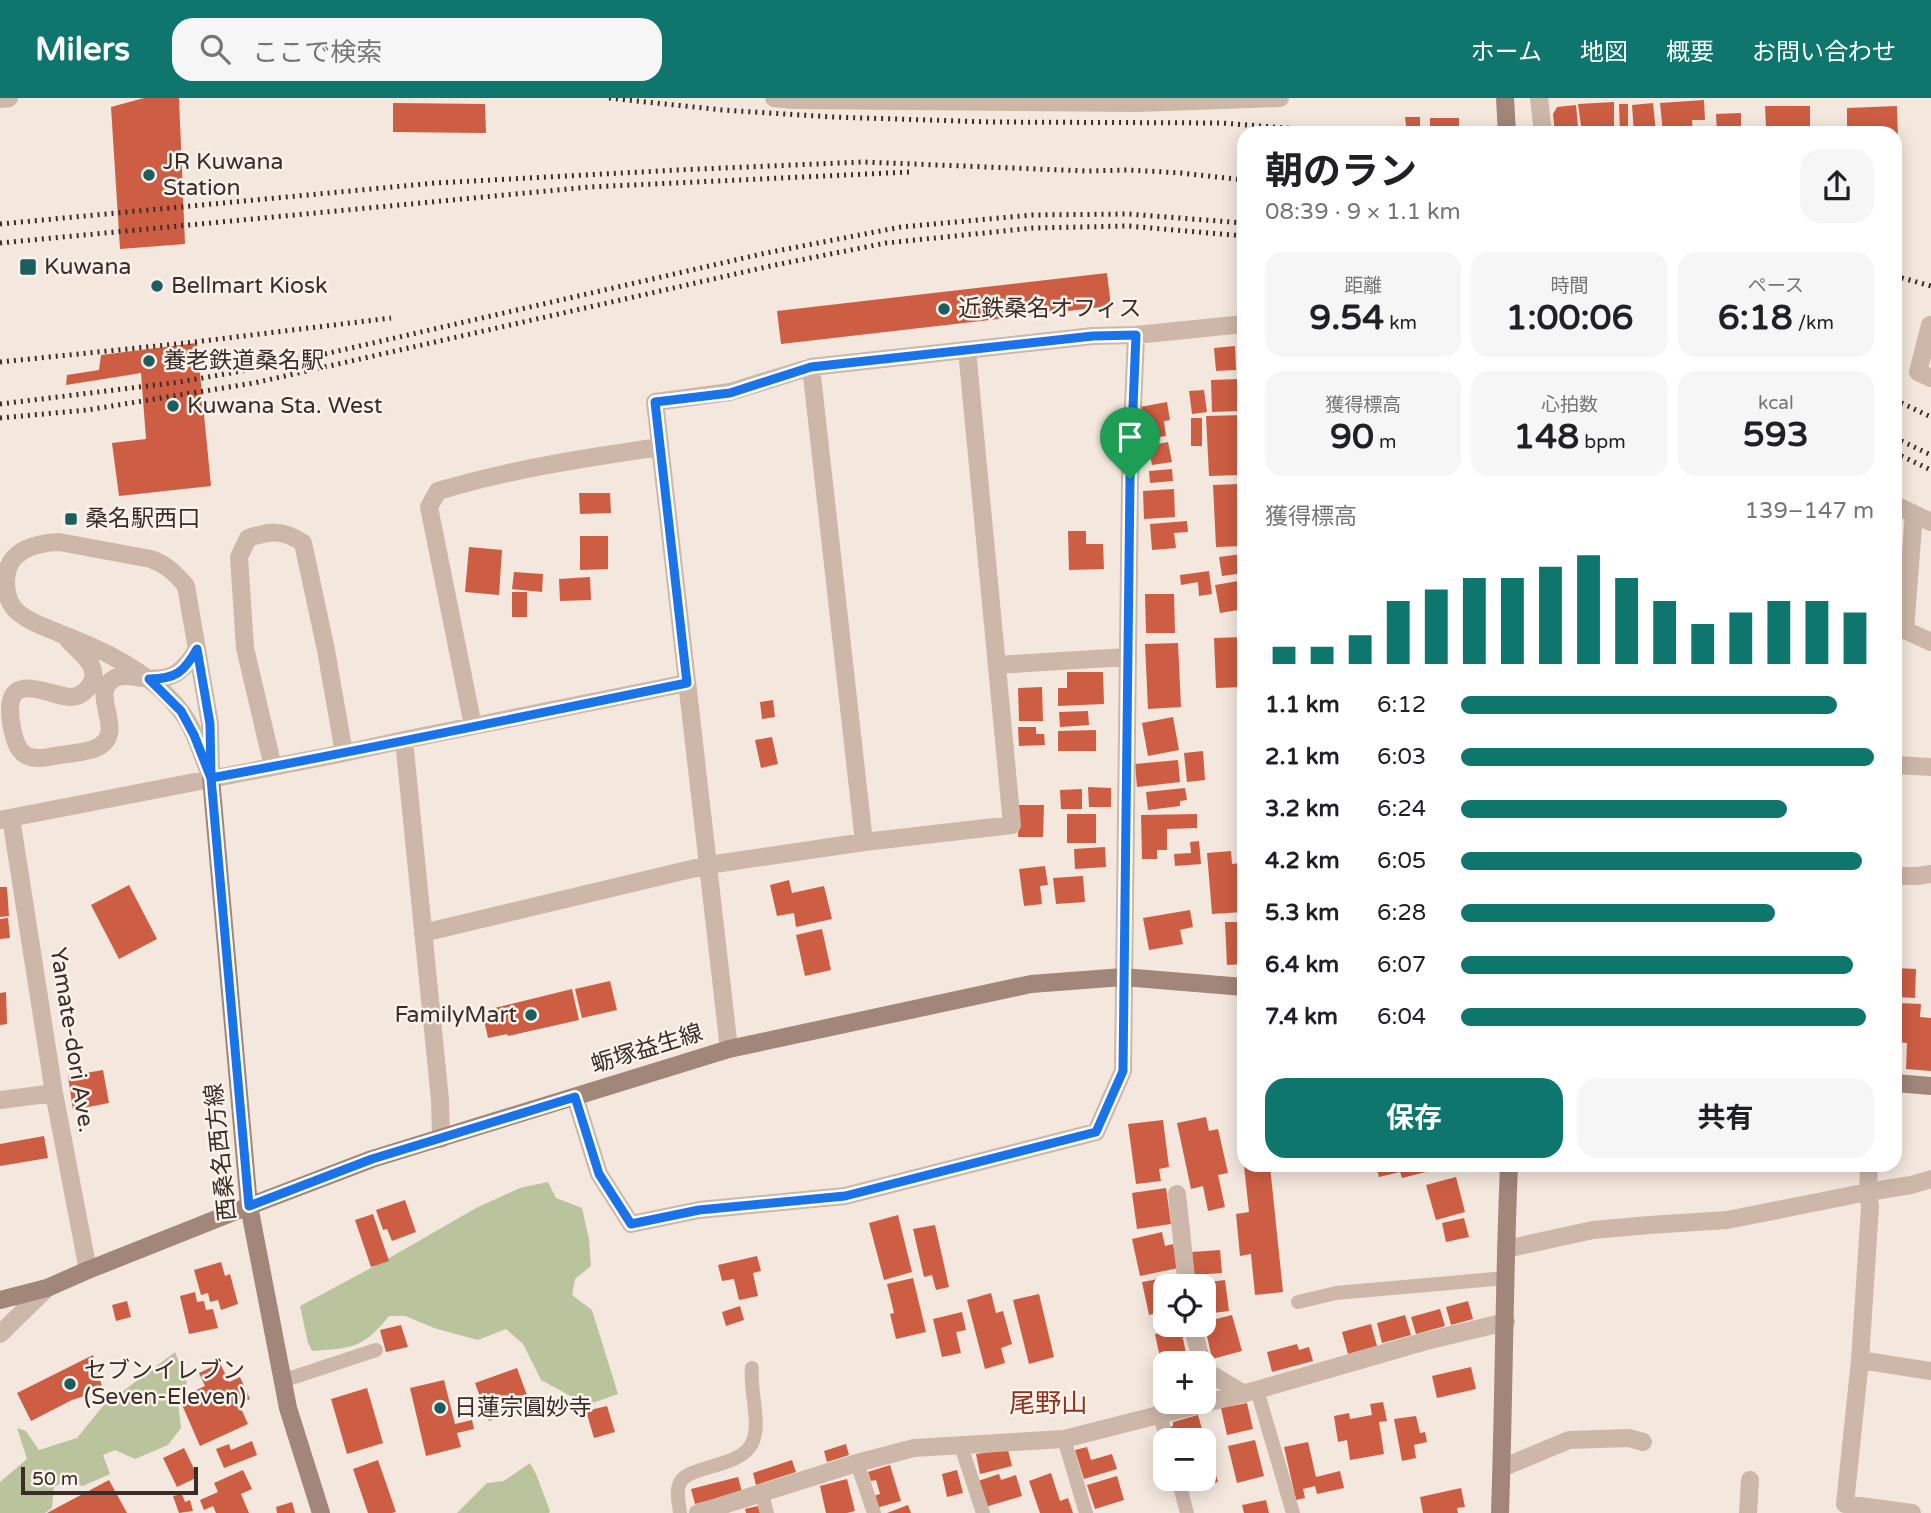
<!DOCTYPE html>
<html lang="ja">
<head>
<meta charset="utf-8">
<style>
	body { margin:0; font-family:"Varela Round","Noto Sans JP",sans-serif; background:#f6f6f6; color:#202124; height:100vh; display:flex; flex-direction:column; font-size:26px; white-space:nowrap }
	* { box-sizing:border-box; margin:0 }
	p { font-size:23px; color:#757577 }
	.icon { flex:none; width:38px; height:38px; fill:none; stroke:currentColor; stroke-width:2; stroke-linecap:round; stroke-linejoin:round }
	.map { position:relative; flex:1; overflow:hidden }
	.side { position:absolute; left:1237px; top:28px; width:665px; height:1046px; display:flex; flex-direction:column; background:#fff; border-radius:21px; box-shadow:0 4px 18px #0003 }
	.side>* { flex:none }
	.fabs { position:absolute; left:1153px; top:1176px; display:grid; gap:14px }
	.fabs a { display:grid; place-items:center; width:63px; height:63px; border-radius:14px; background:#fff; box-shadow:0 4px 18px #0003; font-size:35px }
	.scale { position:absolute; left:21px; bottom:18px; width:177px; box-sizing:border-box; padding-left:7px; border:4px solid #3a2d29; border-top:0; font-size:19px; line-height:24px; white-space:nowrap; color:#3a2d29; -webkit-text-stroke:5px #fbf3eb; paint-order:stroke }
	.pin { position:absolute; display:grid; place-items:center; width:60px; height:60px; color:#fff; margin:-72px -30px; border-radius:50% 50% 50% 0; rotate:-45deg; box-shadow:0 0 7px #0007 }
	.pin .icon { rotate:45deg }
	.round { display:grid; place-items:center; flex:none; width:74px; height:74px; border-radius:21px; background:#f6f6f6 }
	.summary { display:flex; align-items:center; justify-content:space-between; height:119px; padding:0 28px }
	h1 { font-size:38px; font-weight:700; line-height:52px }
	.figures { display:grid; grid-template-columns:repeat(3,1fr); gap:10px; height:119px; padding:7px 28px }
	.figures div { display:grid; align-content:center; border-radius:18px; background:#f6f6f6; text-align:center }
	.figures b { font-size:35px; font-weight:700 }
	.figures small { font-size:19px; font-weight:400 }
	.figures p { font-size:19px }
	.chart { height:196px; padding:14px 28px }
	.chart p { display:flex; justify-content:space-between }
	.chart svg { width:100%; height:126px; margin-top:7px; stroke:#0f766e; stroke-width:6 }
	.button { display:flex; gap:14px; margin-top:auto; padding:14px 28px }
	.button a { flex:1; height:80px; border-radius:21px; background:#0f766e; color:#fff; font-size:28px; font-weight:700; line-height:80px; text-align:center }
	.button a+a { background:#f6f6f6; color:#202124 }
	ul { padding:0 28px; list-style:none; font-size:23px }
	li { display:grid; grid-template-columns:112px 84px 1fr; align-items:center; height:52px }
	li i { height:18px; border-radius:9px; background:#0f766e }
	header { display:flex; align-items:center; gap:42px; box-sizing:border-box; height:98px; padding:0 35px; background:#0f766e; color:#fff }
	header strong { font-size:33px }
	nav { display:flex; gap:38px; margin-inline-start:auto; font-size:24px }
	.search { width:490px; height:63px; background:#f6f6f6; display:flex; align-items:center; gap:18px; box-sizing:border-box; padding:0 24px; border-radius:21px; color:#757577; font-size:26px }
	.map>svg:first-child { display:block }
	.green { fill:#b9c49c }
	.building { fill:#cd5e43 }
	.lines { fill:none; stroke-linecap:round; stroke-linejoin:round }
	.lane { stroke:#cdb7a8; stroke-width:14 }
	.street { stroke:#cdb7a8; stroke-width:18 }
	.secondary { stroke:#a18679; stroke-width:18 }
	.rail { stroke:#3a2d29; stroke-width:5; stroke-dasharray:2 5; stroke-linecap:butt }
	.route-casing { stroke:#fff; stroke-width:14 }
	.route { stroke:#1a73e8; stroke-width:9 }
	.poi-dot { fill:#1c5d5e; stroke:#fbf3eb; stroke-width:2.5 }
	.labels { text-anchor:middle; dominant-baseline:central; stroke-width:5; stroke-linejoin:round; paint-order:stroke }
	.poi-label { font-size:23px; fill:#3a2d29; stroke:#fbf3eb; text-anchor:start }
	.street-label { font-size:23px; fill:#3a2d29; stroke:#fbf3eb }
	.quarter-label { font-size:26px; fill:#8e321d; stroke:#fbf3eb }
</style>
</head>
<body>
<header>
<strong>Milers</strong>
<div class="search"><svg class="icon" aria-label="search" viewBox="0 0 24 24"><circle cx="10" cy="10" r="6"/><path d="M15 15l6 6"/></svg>ここで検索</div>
<nav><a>ホーム</a><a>地図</a><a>概要</a><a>お問い合わせ</a></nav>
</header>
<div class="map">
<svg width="1931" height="1415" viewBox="0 0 1931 1415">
	<rect width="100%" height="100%" fill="#f4e8de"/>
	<path class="green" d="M548 1084 556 1100 582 1110 589 1141 591 1168 575 1181 572 1197 592 1212 618 1296 587 1307 541 1282 523 1246 506 1231 478 1242 437 1231 405 1218H389C363 1251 351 1250 312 1253L308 1245 300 1208 384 1163 476 1110 520 1090Z
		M175 1254 187 1285 178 1304 181 1330 168 1347 135 1361 115 1352 103 1357 110 1376 83 1388 64 1383 54 1389 52 1410 45 1415H0V1384L27 1361 17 1330 26 1333 39 1352 77 1340 103 1308Z
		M530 1365 536 1376 550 1413 549 1415H457L487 1385 504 1383Z"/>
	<path class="building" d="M144 0H179L185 146 120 151 111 9Z
		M1704 2 1705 22H1692L1693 35H1663L1660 5Z
		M1614 4V35H1582L1578 6Z
		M393 5 485 6 486 35 393 34Z
		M1653 5 1656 35H1634L1632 7Z
		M1619 6H1628V35H1620Z
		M1576 7 1578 29 1572 30V35H1555L1553 16 1557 9Z
		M1765 8H1810V35H1750V29H1766Z
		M1897 8 1901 148H1895V35H1847V10Z
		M1741 15V35H1717L1716 16Z
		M1405 19H1420V35H1407Z
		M1430 20H1459V35H1430Z
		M1107 175 1111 208 781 246 777 213Z
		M197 245 211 388 119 398 112 345 146 341 141 275 66 287 67 277 99 272 101 257Z
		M1241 246H1244V274H1241Z
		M1235 248 1236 272 1216 273 1214 250Z
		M1240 281V313L1212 314 1211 282Z
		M1204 292 1207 314 1192 316 1189 293Z
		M1167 304 1170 322 1164 323 1166 338 1146 341 1140 309Z
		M1244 317V334H1239L1241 377 1209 378 1206 318Z
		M1191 320H1202V348H1191Z
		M1168 344 1172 364 1152 367 1148 348Z
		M1172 371 1173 383 1150 385 1149 373Z
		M1240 386V405H1244V448L1216 449 1213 387Z
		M1174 391 1175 419 1144 421 1143 393Z
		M579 395H610L611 415 580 416Z
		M1187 423 1188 434 1174 435 1176 450 1152 452 1150 426Z
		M1068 433H1086V446H1103L1104 471 1069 472Z
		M580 438H608V471L580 472Z
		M469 449 502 452 499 497 465 494Z
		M1242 456 1244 475 1222 478 1219 459Z
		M1209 473 1212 496 1199 498 1198 484 1181 487 1180 477Z
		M514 474 543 476 542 494 512 491Z
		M590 479 591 502 560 503 559 481Z
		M1244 482V511L1220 515 1215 487Z
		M512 494H527V519H512Z
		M1145 496H1174L1175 535H1146Z
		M1243 539 1244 589 1216 590 1214 540Z
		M1178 545 1181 609 1148 611 1145 546Z
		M1067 574H1103L1104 606 1058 608V590H1067Z
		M1042 589 1043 623H1019L1018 590Z
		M773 602 775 619 762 621 760 604Z
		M1088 613 1089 627 1060 629 1059 614Z
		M1173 619 1179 652 1148 658 1142 625Z
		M1018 629H1036V636H1044L1045 647 1019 648Z
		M1096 632V653H1058V633Z
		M772 639 778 666 761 670 755 642Z
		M1203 653 1205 682 1187 684 1184 655Z
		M1178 662 1180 684 1137 689 1135 666Z
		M1088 689 1111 690V709H1089Z
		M1185 690 1187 702 1180 703V708L1148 712 1146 694Z
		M1082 691V711H1061L1060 692Z
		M1019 707H1044L1043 739H1018Z
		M1067 716H1096V745H1067Z
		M1197 716V730L1167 731V752H1157V761H1142L1141 717Z
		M1199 743 1201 766 1175 768 1174 756 1191 755 1190 744Z
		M1105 749 1106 769 1075 771 1074 751Z
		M1231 753 1232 766 1240 765 1243 814 1212 816 1207 755Z
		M1045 768 1048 787 1040 788 1042 806 1024 808 1019 771Z
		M1083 778 1085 804 1056 806 1053 780Z
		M789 782 792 795 824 788 832 821 796 829 794 815 777 818 770 787Z
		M129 787 157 841 119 861 91 807Z
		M0 789H7L9 818 0 819Z
		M1190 812 1193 829 1180 832 1183 846 1149 852 1143 820Z
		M8 820 10 840 0 841V821Z
		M1225 824H1244V866L1227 867Z
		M822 831 831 872 805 878 796 837Z
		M1895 870 1916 871 1915 900 1895 899Z
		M610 883 617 912 582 920 575 891Z
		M572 891 579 922 508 938 507 936 488 940 482 913Z
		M6 894 7 926 0 927V895Z
		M1898 905 1921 906 1920 919 1931 920V973L1906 971 1907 945 1896 944Z
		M103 972 109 1005 73 1012 68 978Z
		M1206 1019 1209 1033 1218 1031 1228 1075 1218 1077 1225 1109 1208 1113 1203 1088 1191 1091 1177 1025Z
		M1163 1022 1169 1069 1159 1071 1161 1083 1136 1086 1128 1026Z
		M44 1038 48 1060 0 1068V1046Z
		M1244 1068H1270L1283 1194 1255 1197 1251 1156 1240 1158 1236 1116 1249 1114Z
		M1376 1068H1433L1434 1072 1402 1080 1400 1074 1379 1079Z
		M1456 1079 1465 1114 1436 1122 1426 1087Z
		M1166 1090 1171 1126 1137 1131 1132 1095Z
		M405 1102 416 1134 392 1143 387 1131 383 1132 376 1112Z
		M373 1116 389 1163 371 1169 355 1122Z
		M898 1117 912 1174 884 1182 869 1125Z
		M1464 1120 1469 1139 1446 1144 1442 1125Z
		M935 1127 949 1189 936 1192 932 1177 924 1179 913 1131Z
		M1162 1134 1165 1148 1173 1146 1178 1170 1140 1178 1132 1141Z
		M1220 1152 1222 1175 1194 1177 1192 1154Z
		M757 1158 761 1173 753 1175 758 1198 739 1202 734 1181 722 1183 718 1167Z
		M221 1164 225 1178 230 1176 238 1206 221 1212 218 1202 210 1204 208 1195 201 1197 194 1172Z
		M1175 1178 1177 1188H1166V1213L1149 1217 1142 1184Z
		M913 1180 926 1234 896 1241 890 1216 894 1215 887 1186Z
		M1225 1182 1229 1213 1204 1216V1188H1193V1186Z
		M195 1194 197 1204 204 1203 206 1212 213 1211 218 1230 189 1236 180 1198Z
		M991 1195 996 1215 1003 1213 1012 1246 1001 1250 1005 1265 985 1271 967 1202Z
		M1039 1196 1054 1259 1029 1266 1013 1202Z
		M127 1203 131 1219 116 1223 112 1207Z
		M1468 1203 1473 1221 1451 1227 1446 1209Z
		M740 1208 744 1222 726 1228 722 1214Z
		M1440 1211 1445 1228 1416 1236 1411 1219Z
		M962 1214 966 1232 956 1234 961 1255 942 1259 933 1221Z
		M1232 1217 1242 1253 1212 1261 1204 1224Z
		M1405 1217 1411 1237 1382 1245 1377 1225Z
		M1371 1226 1377 1248 1348 1256 1342 1234Z
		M401 1227 408 1249 386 1254 380 1232Z
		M1181 1231 1188 1265H1166V1274H1163L1155 1236Z
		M1297 1246 1299 1252 1309 1249 1313 1263 1272 1274 1267 1254Z
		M93 1257 103 1292 72 1302 31 1323 17 1295Z
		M220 1265 229 1284 240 1279 250 1301 239 1306 248 1326 200 1348 179 1300 205 1288 199 1275Z
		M1471 1269 1476 1291 1437 1300 1432 1278Z
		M517 1270 531 1308 489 1323 475 1285Z
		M444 1282 455 1326 472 1322 474 1331 457 1335 461 1349 426 1358 410 1290Z
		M367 1290 383 1345 347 1356 331 1301Z
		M1383 1304 1387 1323 1379 1324 1384 1356 1350 1362 1347 1342 1338 1344 1334 1318 1349 1315 1350 1321 1372 1317 1370 1306Z
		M1247 1305 1253 1331 1227 1337 1221 1310Z
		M607 1308 615 1334 594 1340 586 1313Z
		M1198 1317 1207 1348 1204 1349V1342H1174L1170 1329 1173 1328V1324Z
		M1416 1318 1420 1335 1425 1334 1427 1344 1414 1347 1416 1360 1402 1363 1394 1321Z
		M1255 1342 1264 1378 1237 1385 1228 1348Z
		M252 1343 257 1357 224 1370 216 1351 229 1346 231 1352Z
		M1308 1344 1316 1379 1340 1373 1344 1390 1317 1396 1315 1388 1303 1391 1305 1400 1296 1402 1284 1349Z
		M846 1346 849 1357 827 1364 824 1353Z
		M1087 1349 1091 1362 1112 1356 1117 1371 1084 1381 1075 1352Z
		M184 1350 198 1379 177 1389 163 1360Z
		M1008 1352 1012 1368 980 1376 976 1356Z
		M1210 1357 1218 1384 1192 1391 1190 1381H1204V1359Z
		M378 1362 396 1414 392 1415H368L353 1371Z
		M792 1362 796 1374 756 1387 753 1375Z
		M890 1367 901 1403 876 1410 873 1398 880 1396 876 1382 871 1383 868 1374Z
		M243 1372 252 1391 241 1396 249 1415H216L213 1408 204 1412 200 1402 218 1394 214 1385Z
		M957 1372 963 1395 947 1399 942 1376Z
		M1051 1375 1060 1403 1068 1400 1073 1415H1040L1029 1383Z
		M999 1376 1001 1382 1016 1377 1022 1398 985 1409 978 1383Z
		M1117 1378 1124 1402 1095 1411 1087 1387Z
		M738 1379 742 1394 695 1406 691 1391Z
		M847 1381 855 1413 847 1415H826L820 1388Z
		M109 1382 127 1415H47Z
		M1461 1390 1465 1409 1457 1410 1458 1415H1423L1420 1399Z
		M182 1396 185 1404 190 1402 193 1413 179 1415 173 1398Z
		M1266 1402 1269 1415H1244L1242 1407Z
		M292 1404 295 1415H277L276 1409Z
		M908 1407 911 1415H887Z
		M758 1408 760 1415H746L745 1411Z"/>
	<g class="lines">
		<path class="lane" d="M1298 1204 1336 1195 1506 1180
			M282 1283 376 1252
			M1257 1292 1293 1415
			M1160 1318 1167 1342
			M1064 1341 1086 1415
			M961 1348 983 1415
			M857 1365 874 1415
			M1178 1381 1187 1415
			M762 1396 767 1415
			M680 1415C679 1405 675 1392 681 1383 692 1368 734 1369 749 1350 764 1332 749 1293 752 1270"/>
		<path class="street" d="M774 0 793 2 1136 5 1280 0
			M1539 0 1543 35
			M0 1 9 0
			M1930 227 1918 274 1931 280
			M811 269 864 744
			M1895 407 1931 424
			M1914 416 1905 532 1931 544
			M59 444 151 461C167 467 175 475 186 488L210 626 211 680C202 658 195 631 180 612 154 578 112 556 74 541 56 533 24 524 13 509 7 501 6 492 6 483 6 453 34 445 59 444Z
			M68 542C81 555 103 570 89 589 84 595 78 599 71 599 52 599 11 573 10 611 10 623 13 642 20 652 27 661 39 661 49 659 61 656 86 655 96 650 130 635 86 595 115 580 121 577 130 578 136 579 167 584 181 579 197 551
			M997 567 1127 559
			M473 628 429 409 438 393C512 371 584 360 660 349
			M404 642 440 1002 441 1041
			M1895 667 1931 669
			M273 669 245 550 239 459 248 440C271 433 282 431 303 445L326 552 344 655
			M11 720 54 995 88 1172
			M0 722 344 655 404 642 687 585
			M1895 778H1918L1931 776
			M423 835 708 767 864 744 1012 727 967 252
			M729 951 655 304 730 294 811 269 1093 238 1136 237 1244 226
			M575 999 599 1076 631 1126 699 1112 845 1098 1096 1034 1123 973 1130 381 1136 237
			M0 1002 54 995
			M1869 1068 1868 1094 1870 1109 1860 1262 1845 1406 1912 1415
			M1177 1096 1187 1188
			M1506 1151 1593 1132 1649 1127 1727 1122 1868 1094 1911 1087 1931 1081
			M1192 1227 1202 1265
			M0 1236 47 1190
			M1860 1262 1931 1273
			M1204 1272 1244 1296
			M1502 1370 1569 1342 1629 1340 1643 1344
			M698 1415 857 1365 914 1350 1064 1341 1257 1292 1426 1243 1506 1224
			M1748 1415 1750 1382"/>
		<path class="secondary" d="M1505 0 1507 35
			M211 680 249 1108 288 1310 321 1415
			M1895 985 1931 988
			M0 1202 47 1190 88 1172 249 1108 372 1061 729 951 1031 886 1123 879 1244 889
			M1500 1415C1504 1299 1504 1183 1509 1068"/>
		<path class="rail" d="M609 0 722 12 832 19 992 24 1222 25 1299 31 1318 35
			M0 126 435 85 677 72 863 64 1087 73 1129 72 1181 75 1244 82
			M0 145 589 89 910 74
			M1895 178 1931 188
			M0 264 186 245 391 220
			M1895 302 1931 319
			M0 306 180 284 281 266 766 155 901 129 1032 117 1128 116 1244 125
			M0 320 87 312 254 285 775 167 886 145 1033 130 1128 128 1244 138
			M1895 340 1931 357
			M1895 355 1931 372"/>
	</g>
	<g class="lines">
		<g class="route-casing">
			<path id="route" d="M1130 381 1136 237 1093 238 811 269 730 295 655 304 687 585C529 617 370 651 211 680L194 637 181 613 149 581C176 581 184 574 197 551L210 626 211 680 249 1108 372 1061 575 999 599 1076 631 1126 699 1112 845 1098 1096 1034 1123 973 1130 381"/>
		</g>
		<use href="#route" class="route"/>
	</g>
	<g class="poi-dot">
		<circle cx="149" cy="77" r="7"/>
		<rect x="19" y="160" width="18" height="18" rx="3.5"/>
		<circle cx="157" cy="188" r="7"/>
		<circle cx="944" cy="211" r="7"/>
		<circle cx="149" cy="263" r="7"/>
		<circle cx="173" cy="308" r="7"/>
		<rect x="64" y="414" width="14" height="14" rx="3.5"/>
		<circle cx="531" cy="917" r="7"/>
		<circle cx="70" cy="1286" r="7"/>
		<circle cx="440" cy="1310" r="7"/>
	</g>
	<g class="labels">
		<g class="poi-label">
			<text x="163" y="64">JR Kuwana<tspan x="163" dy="26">Station</tspan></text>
			<text x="44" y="169">Kuwana</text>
			<text x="171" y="188">Bellmart Kiosk</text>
			<text x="958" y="211">近鉄桑名オフィス</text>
			<text x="163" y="263">養老鉄道桑名駅</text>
			<text x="187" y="308">Kuwana Sta. West</text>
			<text x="85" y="421">桑名駅西口</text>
			<text x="517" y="917" text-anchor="end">FamilyMart</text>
			<text x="84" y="1273">セブンイレブン<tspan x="84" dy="26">(Seven-Eleven)</tspan></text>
			<text x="454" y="1310">日蓮宗圓妙寺</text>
		</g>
		<g class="street-label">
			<text transform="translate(72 942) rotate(81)">Yamate-dori Ave.</text>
			<text transform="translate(647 951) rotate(-17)">蛎塚益生線</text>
			<text transform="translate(221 1054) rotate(-96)">西桑名西方線</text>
		</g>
		<g class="quarter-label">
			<text x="1048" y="1305">尾野山</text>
		</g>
	</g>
</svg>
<div class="fabs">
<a><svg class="icon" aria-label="locate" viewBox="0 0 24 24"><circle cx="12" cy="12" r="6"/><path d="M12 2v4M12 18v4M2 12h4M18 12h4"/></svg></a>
<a>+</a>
<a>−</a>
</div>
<div class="scale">50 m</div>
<div class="pin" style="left:1130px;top:381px;background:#1e9e55"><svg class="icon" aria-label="arrive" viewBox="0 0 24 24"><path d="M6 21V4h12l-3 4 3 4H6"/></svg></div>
<section class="side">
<div class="summary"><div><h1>朝のラン</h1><p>08:39 · 9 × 1.1 km</p></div><a class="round"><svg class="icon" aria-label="share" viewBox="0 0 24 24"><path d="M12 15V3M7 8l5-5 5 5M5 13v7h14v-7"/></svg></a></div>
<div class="figures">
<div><p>距離</p><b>9.54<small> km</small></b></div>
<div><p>時間</p><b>1:00:06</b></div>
<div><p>ペース</p><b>6:18<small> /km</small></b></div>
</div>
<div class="figures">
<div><p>獲得標高</p><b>90<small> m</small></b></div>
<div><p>心拍数</p><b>148<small> bpm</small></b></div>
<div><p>kcal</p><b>593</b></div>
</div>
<div class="chart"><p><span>獲得標高</span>139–147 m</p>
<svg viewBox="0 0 160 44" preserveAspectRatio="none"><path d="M5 44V38M15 44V38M25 44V34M35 44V22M45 44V18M55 44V14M65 44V14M75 44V10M85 44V6M95 44V14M105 44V22M115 44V30M125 44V26M135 44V22M145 44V22M155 44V26"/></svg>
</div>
<ul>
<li><b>1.1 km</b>6:12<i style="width:91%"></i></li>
<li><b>2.1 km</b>6:03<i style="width:100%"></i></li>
<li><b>3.2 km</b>6:24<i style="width:79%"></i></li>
<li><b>4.2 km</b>6:05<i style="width:97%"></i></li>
<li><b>5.3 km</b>6:28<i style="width:76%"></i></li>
<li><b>6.4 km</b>6:07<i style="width:95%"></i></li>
<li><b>7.4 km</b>6:04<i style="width:98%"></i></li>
</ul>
<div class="button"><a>保存</a><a>共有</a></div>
</section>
</div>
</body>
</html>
